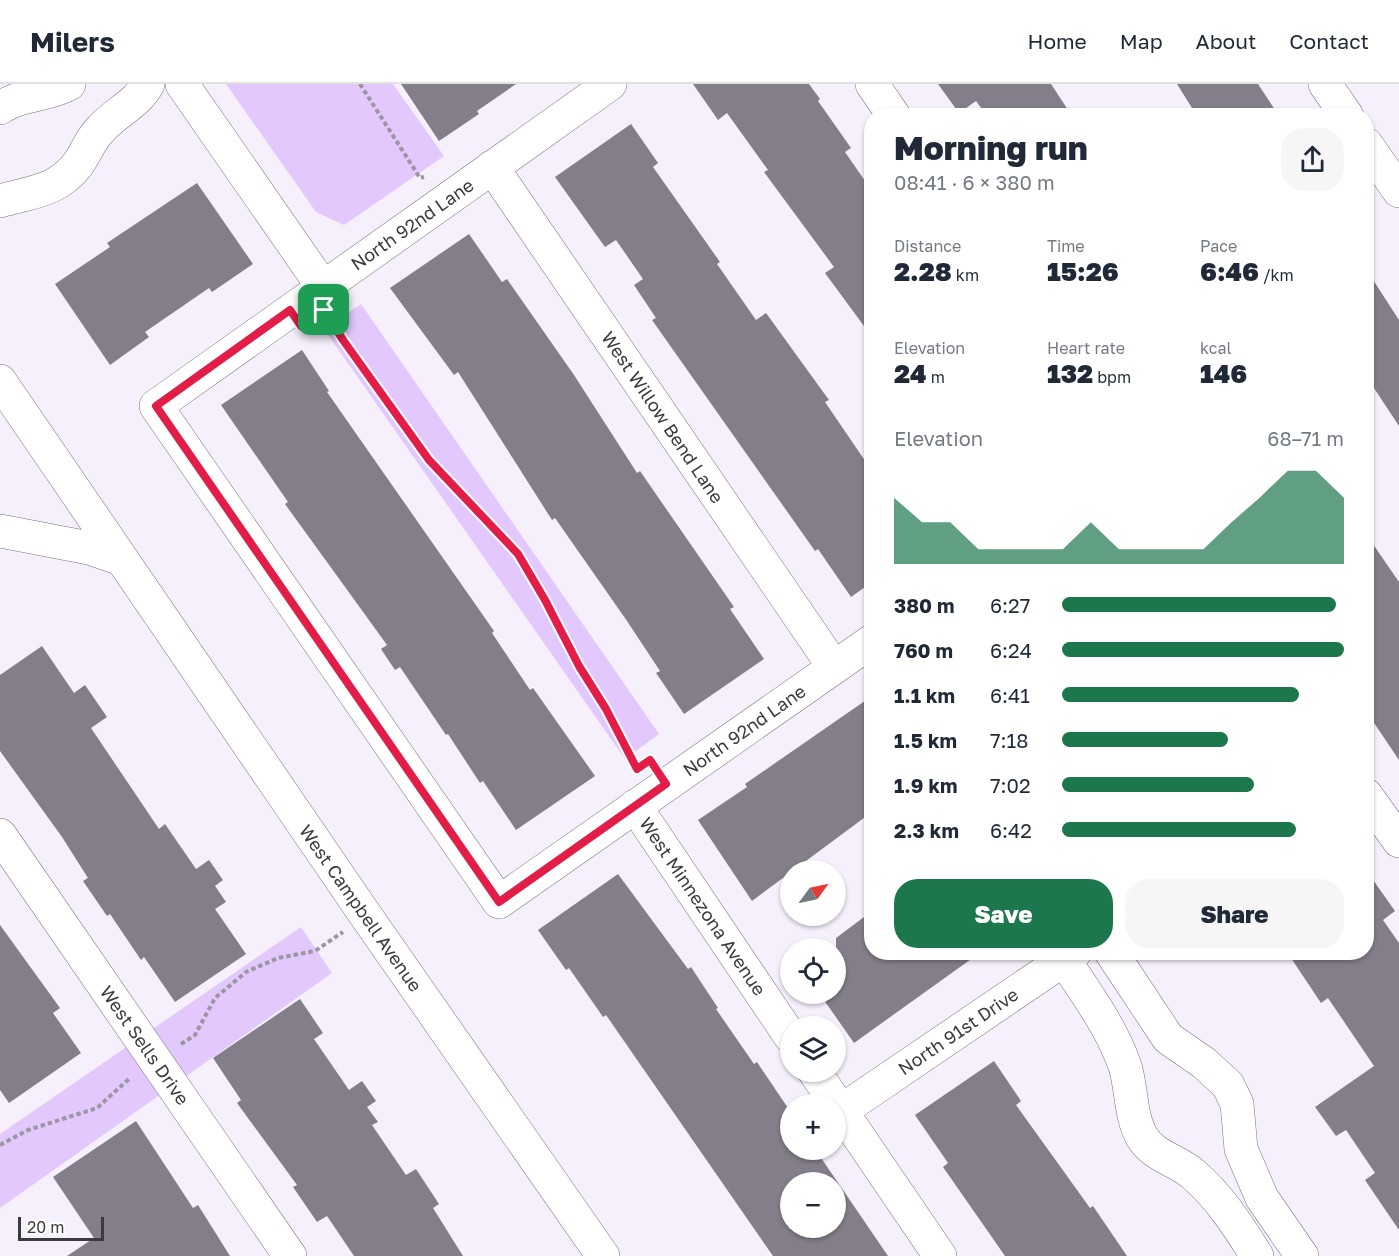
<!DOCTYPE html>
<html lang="en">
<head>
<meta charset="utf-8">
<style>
	body { margin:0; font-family:"Golos Text",sans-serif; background:#f6f6f7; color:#1f2937; height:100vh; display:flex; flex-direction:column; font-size:22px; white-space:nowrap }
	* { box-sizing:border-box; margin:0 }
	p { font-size:20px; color:#747a83 }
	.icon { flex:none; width:33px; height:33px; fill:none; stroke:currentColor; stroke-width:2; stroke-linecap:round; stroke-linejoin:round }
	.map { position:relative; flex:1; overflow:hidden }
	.sheet { position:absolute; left:864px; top:24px; width:510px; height:852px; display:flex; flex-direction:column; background:#fff; border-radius:24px; box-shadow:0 2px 4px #0004 }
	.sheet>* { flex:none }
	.needle { width:39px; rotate:57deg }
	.fabs { position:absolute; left:780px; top:776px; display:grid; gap:12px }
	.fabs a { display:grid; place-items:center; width:66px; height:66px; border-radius:50%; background:#fff; box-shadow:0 2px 4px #0004; font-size:30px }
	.scale { position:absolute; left:18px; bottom:15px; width:86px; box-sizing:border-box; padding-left:6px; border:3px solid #3c3a3e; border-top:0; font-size:16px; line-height:21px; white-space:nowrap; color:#3c3a3e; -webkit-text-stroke:4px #fff; paint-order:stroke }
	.pin { position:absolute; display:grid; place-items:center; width:51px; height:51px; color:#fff; margin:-26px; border-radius:12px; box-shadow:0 3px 9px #0006 }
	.round { display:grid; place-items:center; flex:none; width:63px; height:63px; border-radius:24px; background:#f6f6f7 }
	.summary { display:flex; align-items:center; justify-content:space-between; height:102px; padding:0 30px }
	h1 { font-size:33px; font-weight:800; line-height:45px }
	.figures { display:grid; grid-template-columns:repeat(3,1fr); gap:9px; height:102px; padding:6px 30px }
	.figures div { display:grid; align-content:center }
	.figures b { font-size:26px; font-weight:800 }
	.figures small { font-size:16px; font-weight:400 }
	.figures p { font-size:16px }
	.chart { height:168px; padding:12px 30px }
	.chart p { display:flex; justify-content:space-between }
	.chart svg { width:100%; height:108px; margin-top:6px; fill:#1d774c; opacity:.7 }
	.button { display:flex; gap:12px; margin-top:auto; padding:12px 30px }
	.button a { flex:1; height:69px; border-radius:24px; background:#1d774c; color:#fff; font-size:24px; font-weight:800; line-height:69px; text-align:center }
	.button a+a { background:#f6f6f7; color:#1f2937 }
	ul { padding:0 30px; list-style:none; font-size:20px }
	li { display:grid; grid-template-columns:96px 72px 1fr; align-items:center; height:45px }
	li i { height:15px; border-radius:8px; background:#1d774c }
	header { display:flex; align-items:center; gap:36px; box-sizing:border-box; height:84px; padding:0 30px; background:#fff; border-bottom:2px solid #e0e1e3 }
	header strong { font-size:28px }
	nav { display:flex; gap:33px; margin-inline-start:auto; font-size:21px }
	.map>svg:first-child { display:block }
	.green { fill:#e3c8fe }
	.building { fill:#837e89; fill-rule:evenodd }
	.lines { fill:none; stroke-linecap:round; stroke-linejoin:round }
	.minor-casing { stroke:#78727d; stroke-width:34 }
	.path { stroke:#9b97a0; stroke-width:4; stroke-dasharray:4.5 3; stroke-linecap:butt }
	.minor { stroke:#fff; stroke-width:33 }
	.route-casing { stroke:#fff; stroke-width:12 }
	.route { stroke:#e11d48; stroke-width:8 }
	.labels { text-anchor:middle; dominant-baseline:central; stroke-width:6; stroke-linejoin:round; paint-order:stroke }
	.street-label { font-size:18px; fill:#3c3a3e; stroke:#fff }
</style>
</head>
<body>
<header>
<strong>Milers</strong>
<nav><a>Home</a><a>Map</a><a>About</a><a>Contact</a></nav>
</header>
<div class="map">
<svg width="1399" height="1172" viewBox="0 0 1399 1172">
	<rect width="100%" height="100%" fill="#f6f0fc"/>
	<path class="green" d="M226 0H393L444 72 344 141 316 128Z
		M361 220 659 650 625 675 324 245Z
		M301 843 332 889 0 1124V1050Z"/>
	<path class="building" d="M401 0H516L477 27 479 30 439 57Z
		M693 0H809L820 15 818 17 851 64 845 68 872 107V253L825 189 834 183 764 88 768 86 727 29 718 36Z
		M938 0H1051L1072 32H987L976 17 959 29Z
		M1177 0H1258L1279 32H1197Z
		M631 40 658 79 653 83 720 178 717 180 756 236 766 229 829 316 825 318 872 387V498L851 513 818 465 815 467 652 236 656 234 634 201 643 195 616 156 605 163 555 93Z
		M197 99 253 180 212 208 209 204 145 248 149 253 110 281 55 200 110 163 107 159Z
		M469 150 502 198 507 195 574 291 637 389 640 387 734 523 730 525 764 575 684 630 656 589 660 587 627 537 555 434 552 436 458 288 454 291 390 204Z
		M1366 185 1399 236V342L1366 292Z
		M302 266 329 307 327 308 494 547 492 549 530 606 533 604 595 692 516 746 483 697 480 699 448 650 446 651 400 583 395 586 381 565 387 561 285 420 288 418 221 321Z
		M1366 450 1399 498V676L1366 627Z
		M42 562 74 609 85 601 107 633 91 644 159 745 165 740 196 785 209 776 223 796 215 802 226 818 215 825 246 870 175 918 144 873 141 876 110 830 107 832 83 797 88 794 62 753 0 667V591Z
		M872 612V728L752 817 698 736 747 703 745 700Z
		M1366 786 1395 827 1383 836 1399 859V1146L1365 1096 1375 1089 1346 1046 1336 1052 1315 1023 1374 982 1328 914 1321 919 1287 868H1366Z
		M618 790 688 885 691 883 718 924 716 925 754 980 757 978 790 1027V1065H815L888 1172H773L606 931 603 933 569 884 566 886 538 846ZM790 1098H836V1143H790Z
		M872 827V868H981L854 959 819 909H836V854Z
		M0 841 60 924 53 929 81 969 9 1019 0 1006Z
		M300 915 323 949 314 955 349 1006 362 997 376 1017 367 1023 378 1038 372 1041 406 1091 416 1085 439 1120 433 1124 463 1172H354L327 1132 317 1138 293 1103 297 1101 237 1019 241 1016 213 974Z
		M994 977 1021 1017 1016 1021 1090 1124 1093 1122 1127 1172H1005L943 1083 948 1079 915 1031Z
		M136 1037 193 1124 198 1121 230 1172H67L94 1154 53 1093Z"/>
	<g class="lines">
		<g class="minor-casing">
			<path id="minor" d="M182 0 323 203
				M610 0 156 322 499 818 872 557
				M872 0 894 32
				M1325 0 1347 32
				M0 24C25 8 46 13 69 0
				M1366 60 1399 107
				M492 83 834 583
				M0 117C30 108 57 108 78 80 86 69 91 54 101 45 116 28 137 20 148 0
				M0 297 364 829 603 1172
				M0 447 89 464 121 475
				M1366 711 1399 757
				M635 722 790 952
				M0 751 290 1172
				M1111 868 1168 954 1204 979 1228 1001 1237 1020 1241 1065 1262 1114 1302 1172
				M1064 876C1087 910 1111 943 1125 982 1132 1005 1130 1032 1142 1053 1153 1072 1177 1076 1193 1090 1220 1113 1238 1142 1257 1172
				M814 987 940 1172
				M841 1027 1075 868"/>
		</g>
		<path class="path" d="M360 0 420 94 424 93
			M329 234 429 376 517 470 638 684
			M181 960 195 951 215 914 246 888 278 874 315 867 343 848
			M0 1061 28 1046 97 1024 130 994"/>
		<use href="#minor" class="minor"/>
	</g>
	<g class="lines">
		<g class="route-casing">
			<path id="route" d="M290 226 301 242 324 226 343 256 429 376 518 470 545 516 579 582 606 625 637 685 650 676 666 700 499 818 156 322Z"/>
		</g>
		<use href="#route" class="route"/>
	</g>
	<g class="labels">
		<g class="street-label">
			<text transform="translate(412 140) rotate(-35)">North 92nd Lane</text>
			<text transform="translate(663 333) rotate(56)">West Willow Bend Lane</text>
			<text transform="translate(744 646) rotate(-35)">North 92nd Lane</text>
			<text transform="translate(703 822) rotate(56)">West Minnezona Avenue</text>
			<text transform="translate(361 824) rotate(55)">West Campbell Avenue</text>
			<text transform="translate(958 947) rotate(-34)">North 91st Drive</text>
			<text transform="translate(145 961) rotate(55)">West Sells Drive</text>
		</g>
	</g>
</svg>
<div class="fabs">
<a><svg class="needle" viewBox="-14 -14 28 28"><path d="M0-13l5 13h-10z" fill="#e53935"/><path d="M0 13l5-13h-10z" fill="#747a83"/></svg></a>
<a><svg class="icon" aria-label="locate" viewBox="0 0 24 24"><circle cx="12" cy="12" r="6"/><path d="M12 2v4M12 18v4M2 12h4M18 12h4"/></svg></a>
<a><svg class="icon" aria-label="layers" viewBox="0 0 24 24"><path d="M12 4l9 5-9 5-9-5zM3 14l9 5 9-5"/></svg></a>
<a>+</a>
<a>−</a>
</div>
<div class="scale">20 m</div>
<div class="pin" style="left:324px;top:226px;background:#1e9e55"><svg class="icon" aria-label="arrive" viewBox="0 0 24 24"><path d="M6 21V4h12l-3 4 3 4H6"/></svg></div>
<section class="sheet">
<div class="summary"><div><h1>Morning run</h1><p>08:41 · 6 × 380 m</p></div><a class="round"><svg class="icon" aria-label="share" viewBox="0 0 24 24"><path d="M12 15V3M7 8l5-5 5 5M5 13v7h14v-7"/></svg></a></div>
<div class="figures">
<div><p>Distance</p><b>2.28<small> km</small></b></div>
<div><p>Time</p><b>15:26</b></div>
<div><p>Pace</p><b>6:46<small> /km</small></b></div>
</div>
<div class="figures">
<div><p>Elevation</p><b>24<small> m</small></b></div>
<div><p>Heart rate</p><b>132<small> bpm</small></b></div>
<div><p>kcal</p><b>146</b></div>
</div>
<div class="chart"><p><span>Elevation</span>68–71 m</p>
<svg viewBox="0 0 160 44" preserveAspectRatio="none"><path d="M0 44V17L10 27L20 27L30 38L40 38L50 38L60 38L70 27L80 38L90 38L100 38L110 38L120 27L130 17L140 6L150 6L160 17V44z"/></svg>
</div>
<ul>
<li><b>380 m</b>6:27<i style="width:97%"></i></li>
<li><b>760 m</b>6:24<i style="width:100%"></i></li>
<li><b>1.1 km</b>6:41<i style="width:84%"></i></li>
<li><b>1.5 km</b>7:18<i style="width:59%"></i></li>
<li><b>1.9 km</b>7:02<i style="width:68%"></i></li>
<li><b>2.3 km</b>6:42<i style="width:83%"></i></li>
</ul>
<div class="button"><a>Save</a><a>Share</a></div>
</section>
</div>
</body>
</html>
